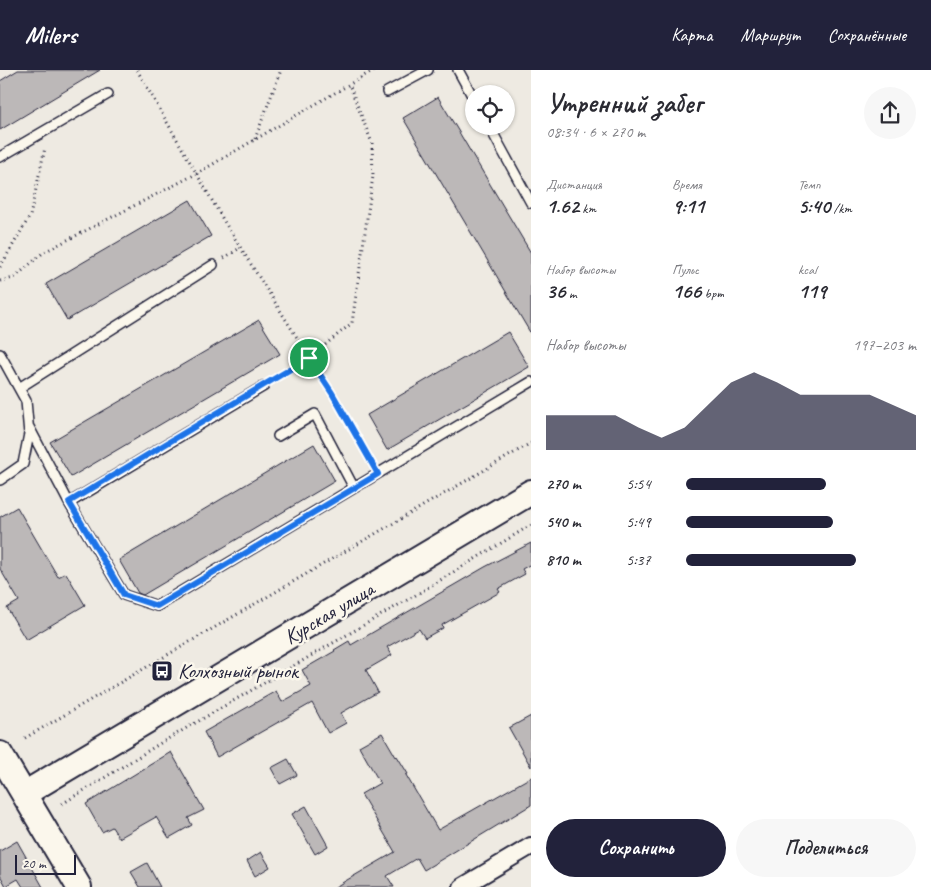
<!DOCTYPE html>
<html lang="ru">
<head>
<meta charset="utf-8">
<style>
	body { margin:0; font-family:Caveat,sans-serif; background:#f7f7f7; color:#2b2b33; height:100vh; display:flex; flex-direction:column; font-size:19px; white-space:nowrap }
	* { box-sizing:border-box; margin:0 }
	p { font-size:16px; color:#7c7c81 }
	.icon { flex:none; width:28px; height:28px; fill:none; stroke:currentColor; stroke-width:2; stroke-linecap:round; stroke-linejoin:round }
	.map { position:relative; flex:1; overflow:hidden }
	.details { display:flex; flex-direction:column; background:#fff; width:400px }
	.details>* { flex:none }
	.fabs { position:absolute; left:465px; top:15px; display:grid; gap:10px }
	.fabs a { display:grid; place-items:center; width:50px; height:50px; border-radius:50%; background:#fff; box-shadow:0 1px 4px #0004; font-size:25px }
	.scale { position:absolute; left:15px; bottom:12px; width:61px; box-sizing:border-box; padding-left:5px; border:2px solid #22223b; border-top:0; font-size:14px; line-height:18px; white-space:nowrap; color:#22223b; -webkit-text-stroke:4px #fbf7ec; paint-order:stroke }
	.pin { position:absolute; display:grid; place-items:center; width:42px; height:42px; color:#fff; margin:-21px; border:2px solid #fff; border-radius:50%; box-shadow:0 1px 5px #0007 }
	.round { display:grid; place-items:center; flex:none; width:52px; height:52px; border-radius:26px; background:#f7f7f7 }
	.summary { display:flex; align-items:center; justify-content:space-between; height:85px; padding:0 15px }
	h1 { font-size:28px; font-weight:700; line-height:38px }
	.stats { display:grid; grid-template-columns:repeat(3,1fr); gap:8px; height:85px; padding:5px 15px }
	.stats div { display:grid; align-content:center }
	.stats b { font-size:21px; font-weight:700 }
	.stats small { font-size:14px; font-weight:400 }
	.stats p { font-size:14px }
	.chart { height:140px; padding:10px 15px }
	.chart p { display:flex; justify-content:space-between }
	.chart svg { width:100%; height:90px; margin-top:5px; fill:#22223b; opacity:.7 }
	.cta { display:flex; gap:10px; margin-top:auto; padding:10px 15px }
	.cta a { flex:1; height:58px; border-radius:30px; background:#22223b; color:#fff; font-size:20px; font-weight:700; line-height:58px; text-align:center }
	.cta a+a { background:#f7f7f7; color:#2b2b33 }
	ul { padding:0 15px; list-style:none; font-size:16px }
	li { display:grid; grid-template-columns:80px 60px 1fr; align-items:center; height:38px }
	li i { height:12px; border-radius:6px; background:#22223b }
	header { display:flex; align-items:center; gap:30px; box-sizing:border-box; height:70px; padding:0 25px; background:#22223b; color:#fff }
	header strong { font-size:24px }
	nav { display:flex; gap:28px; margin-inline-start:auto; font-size:18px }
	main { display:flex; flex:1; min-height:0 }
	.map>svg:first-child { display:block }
	.building { fill:#bcb8b8; stroke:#22223b }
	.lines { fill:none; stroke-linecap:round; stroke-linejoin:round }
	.lane-casing { stroke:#22223b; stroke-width:12 }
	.street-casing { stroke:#22223b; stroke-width:20 }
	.secondary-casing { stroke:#22223b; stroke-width:28 }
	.path { stroke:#22223b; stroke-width:3; stroke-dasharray:1 4; stroke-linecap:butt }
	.lane { stroke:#fbf7ec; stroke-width:9 }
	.street { stroke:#fbf7ec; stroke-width:16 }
	.secondary { stroke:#fbf7ec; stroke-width:24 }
	.route-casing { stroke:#fff; stroke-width:10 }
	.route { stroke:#1a73e8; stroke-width:6 }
	.labels { text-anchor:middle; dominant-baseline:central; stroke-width:5; stroke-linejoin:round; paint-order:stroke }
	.street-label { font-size:21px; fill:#22223b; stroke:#fbf7ec }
	.poi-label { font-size:21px; fill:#22223b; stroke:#fbf7ec; text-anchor:start }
</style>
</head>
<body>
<header>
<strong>Milers</strong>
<nav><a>Карта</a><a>Маршрут</a><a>Сохранённые</a></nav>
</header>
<main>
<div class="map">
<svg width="531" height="817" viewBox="0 0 531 817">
	<rect width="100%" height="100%" fill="#eeeae2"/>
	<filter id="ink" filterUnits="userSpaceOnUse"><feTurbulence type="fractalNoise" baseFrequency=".02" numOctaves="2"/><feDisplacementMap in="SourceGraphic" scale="10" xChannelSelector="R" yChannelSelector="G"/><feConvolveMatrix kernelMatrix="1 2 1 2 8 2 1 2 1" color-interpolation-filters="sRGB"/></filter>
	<g filter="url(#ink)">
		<path class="building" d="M18 0H100L0 60V11Z
			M438 27 531 183V264L403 48Z
			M190 130 211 166 67 250 46 214Z
			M259 250 280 284 71 407 50 372Z
			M508 262 529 297 387 380 367 345Z
			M314 374 335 411 143 525 138 523 119 490Z
			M17 437 58 507 66 503 85 535 26 570 7 538 19 531 0 499V447Z
			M531 473V494L522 499 525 504 498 519 500 522 442 555 443 558 425 568 419 559 387 577 392 585 366 600 378 622 341 643 346 653 328 663 312 633 217 687 204 662 276 621 282 632 311 616 302 600 335 581 334 580 349 571 351 575 485 497Z
			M531 646V697L509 658Z
			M382 663 396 687 397 686 408 704 406 705 438 760 531 707V735L424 800 417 788 387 806 394 817H335L395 782 361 724 380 713 359 676Z
			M171 682 204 740 188 748 192 755 169 768 156 747 119 768 112 757 102 762 86 734Z
			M288 689 297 705 280 714 271 698Z
			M306 736 328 776 315 784 292 744Z
			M17 771 43 817H23L18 809 6 816 0 805V781Z
			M261 782 270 797 255 806 247 791Z
			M147 793 160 817H140L131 802Z"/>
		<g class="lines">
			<g class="lane-casing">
				<path id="lane" d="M458 0 474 29
					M387 22 428 0
					M489 56 531 133
					M0 87 108 24
					M0 284 26 331 29 364 23 394 0 410
					M264 316 69 433 124 525 157 536 531 312
					M19 318 213 195
					M29 357 69 433
					M278 366 315 344 354 418"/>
			</g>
			<g class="street-casing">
				<path id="street" d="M462 817 531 776"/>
			</g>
			<g class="secondary-casing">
				<path id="secondary" d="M0 684 79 817
					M24 724 531 422"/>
			</g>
			<path class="path" d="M137 0 225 153 332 323 371 392
				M255 69 281 0
				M224 188 240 178
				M0 197 30 146 45 78
				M0 211 14 208 44 182 196 104 374 0
				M276 309 309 288 352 253 373 106 372 73 349 14
				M25 668 531 373
				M62 734 159 674 414 526 531 455"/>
			<use href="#lane" class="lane"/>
			<use href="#street" class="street"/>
			<use href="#secondary" class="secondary"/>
		</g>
	</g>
	<g class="lines" filter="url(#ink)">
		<g class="route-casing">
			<path id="route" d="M309 288 332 323 378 404 157 536 124 525 69 432Z"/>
		</g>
		<use href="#route" class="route"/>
	</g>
	<defs>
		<g id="bus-square" transform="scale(1.125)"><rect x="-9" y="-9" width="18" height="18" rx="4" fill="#22223b" stroke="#fbf7ec"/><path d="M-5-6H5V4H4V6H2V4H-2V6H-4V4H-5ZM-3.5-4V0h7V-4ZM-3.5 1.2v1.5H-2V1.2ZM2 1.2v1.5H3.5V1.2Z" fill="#fff"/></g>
	</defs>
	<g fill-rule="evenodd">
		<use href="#bus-square" x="162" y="601"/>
	</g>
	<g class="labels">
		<g class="street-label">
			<text transform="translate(329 543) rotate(-31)">Курская улица</text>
		</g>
		<g class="poi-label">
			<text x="178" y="601">Колхозный рынок</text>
		</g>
	</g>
</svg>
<div class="fabs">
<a><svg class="icon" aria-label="locate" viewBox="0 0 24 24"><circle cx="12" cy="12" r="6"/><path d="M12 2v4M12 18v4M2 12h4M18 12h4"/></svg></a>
</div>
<div class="scale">20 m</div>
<div class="pin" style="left:309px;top:288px;background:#1e9e55"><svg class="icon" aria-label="arrive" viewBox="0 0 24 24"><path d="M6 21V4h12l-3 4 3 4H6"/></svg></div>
</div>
<section class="details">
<div class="summary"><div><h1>Утренний забег</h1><p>08:34 · 6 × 270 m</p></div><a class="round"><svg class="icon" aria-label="share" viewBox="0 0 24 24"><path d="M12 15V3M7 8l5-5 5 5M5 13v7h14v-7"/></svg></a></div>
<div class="stats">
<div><p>Дистанция</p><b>1.62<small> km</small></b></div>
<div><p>Время</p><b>9:11</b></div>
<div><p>Темп</p><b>5:40<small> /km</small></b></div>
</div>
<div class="stats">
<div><p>Набор высоты</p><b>36<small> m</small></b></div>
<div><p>Пульс</p><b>166<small> bpm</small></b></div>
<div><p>kcal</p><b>119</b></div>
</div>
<div class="chart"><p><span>Набор высоты</span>197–203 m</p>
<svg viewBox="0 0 160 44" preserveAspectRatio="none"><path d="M0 44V27L10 27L20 27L30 27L40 33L50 38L60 33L70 22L80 11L90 6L100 11L110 17L120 17L130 17L140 17L150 22L160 27V44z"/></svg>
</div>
<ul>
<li><b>270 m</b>5:54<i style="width:61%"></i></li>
<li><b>540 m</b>5:49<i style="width:64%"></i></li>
<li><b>810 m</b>5:37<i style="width:74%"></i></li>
</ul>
<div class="cta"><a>Сохранить</a><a>Поделиться</a></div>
</section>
</main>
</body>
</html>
